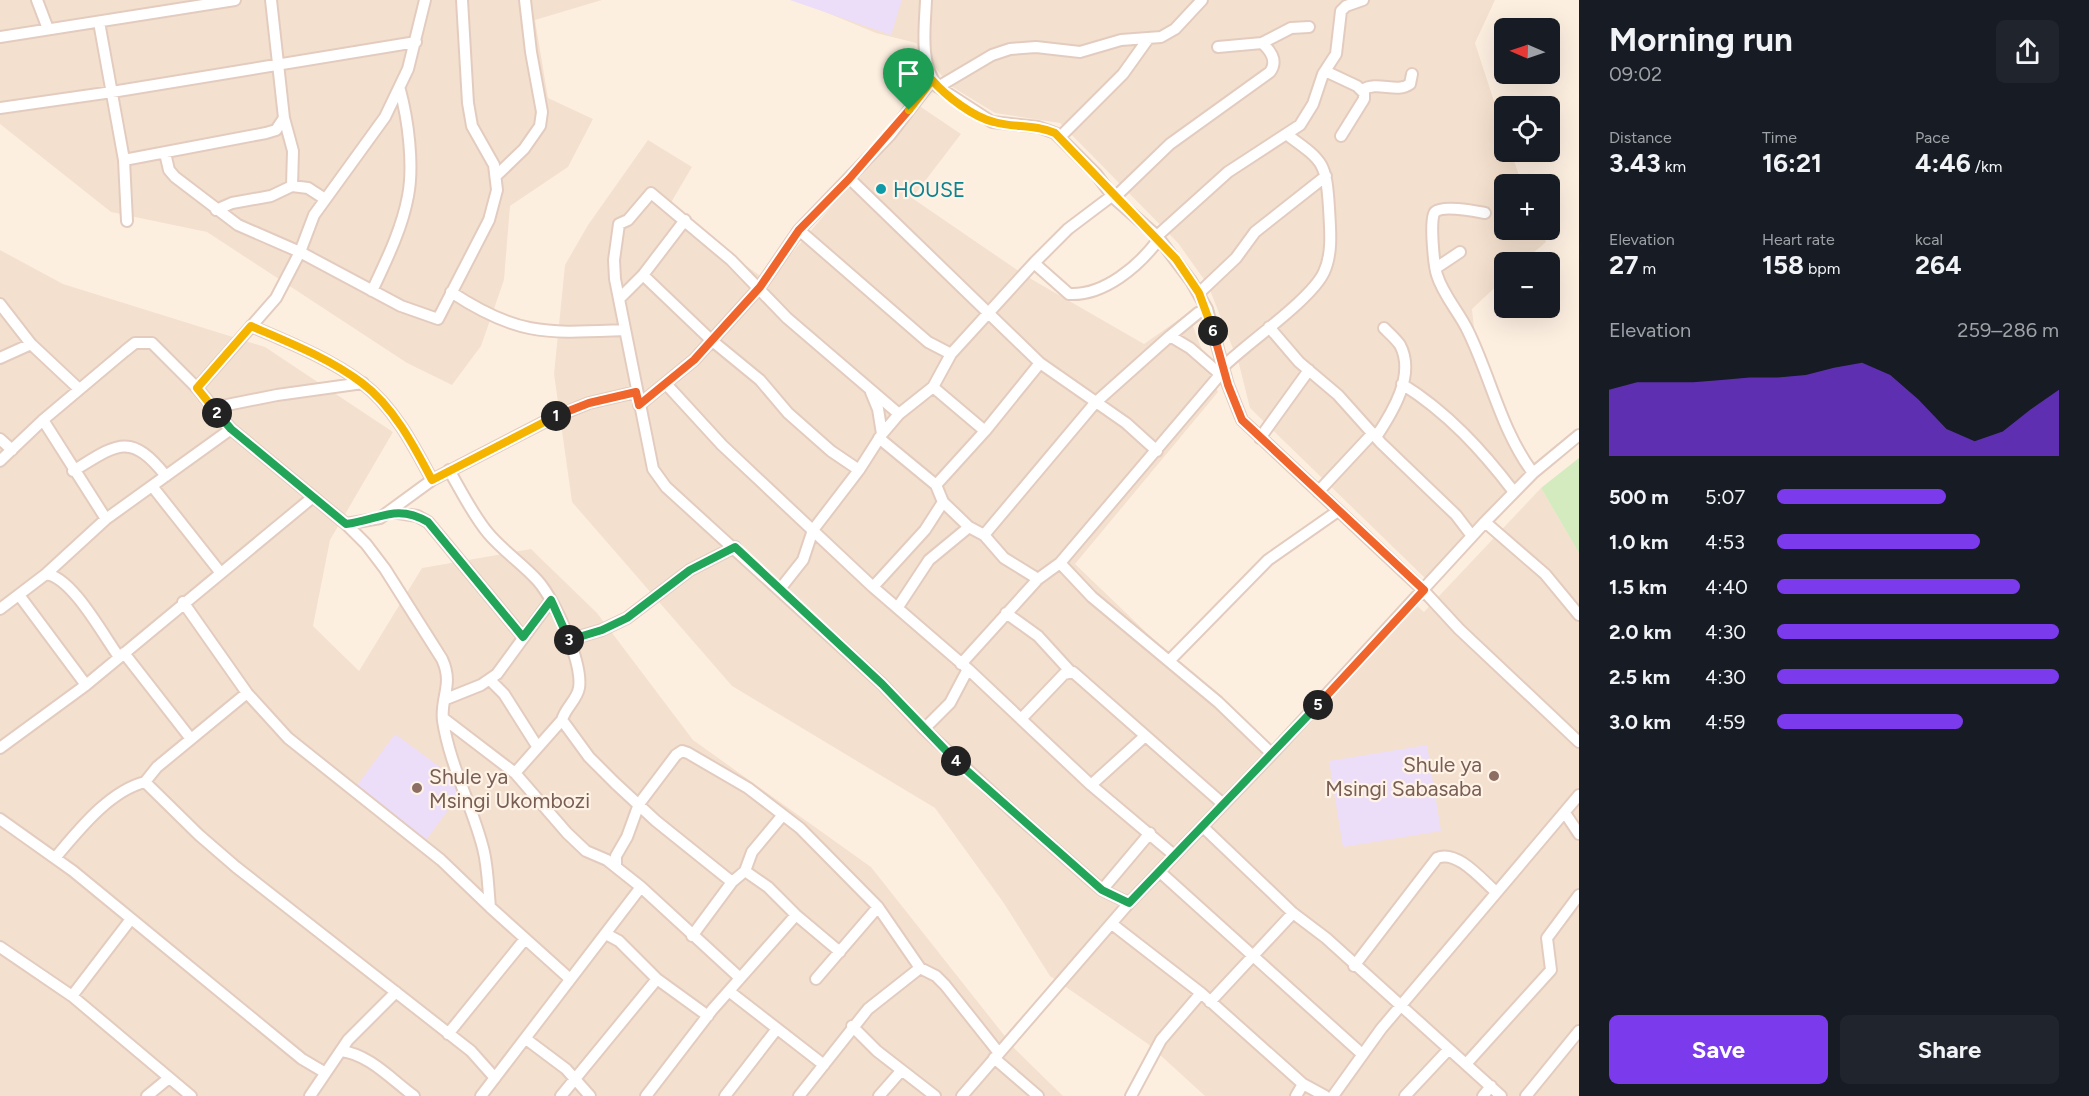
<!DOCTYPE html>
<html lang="en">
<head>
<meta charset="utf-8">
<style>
	body { margin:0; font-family:Figtree,sans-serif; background:#20242c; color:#f1f3f6; height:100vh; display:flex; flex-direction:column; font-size:22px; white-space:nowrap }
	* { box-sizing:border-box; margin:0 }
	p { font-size:20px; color:#9ea1a6 }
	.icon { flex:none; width:33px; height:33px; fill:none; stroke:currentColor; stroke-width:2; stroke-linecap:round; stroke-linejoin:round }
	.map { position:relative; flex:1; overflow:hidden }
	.details { display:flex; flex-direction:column; background:#171b24; width:510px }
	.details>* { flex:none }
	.needle { width:39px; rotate:272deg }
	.buttons { position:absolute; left:1494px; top:18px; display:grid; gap:12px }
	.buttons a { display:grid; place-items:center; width:66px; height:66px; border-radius:9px; background:#171b24; box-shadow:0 6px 24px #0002; font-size:30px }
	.pin { position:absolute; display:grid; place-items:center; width:51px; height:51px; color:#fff; margin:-62px -26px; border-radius:50% 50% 50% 0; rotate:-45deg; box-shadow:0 0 6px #0007 }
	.pin .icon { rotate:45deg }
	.km { position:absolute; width:30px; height:30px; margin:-15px; border-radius:50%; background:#222; color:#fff; font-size:16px; line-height:30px; text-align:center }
	.round { display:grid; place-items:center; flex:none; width:63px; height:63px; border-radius:9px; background:#20242c }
	.head { display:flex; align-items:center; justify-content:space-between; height:102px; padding:0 30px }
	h1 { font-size:33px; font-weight:700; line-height:45px }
	.stats { display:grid; grid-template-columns:repeat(3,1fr); gap:9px; height:102px; padding:6px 30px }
	.stats div { display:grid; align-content:center }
	.stats b { font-size:26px; font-weight:700 }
	.stats small { font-size:16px; font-weight:400 }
	.stats p { font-size:16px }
	.chart { height:168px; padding:12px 30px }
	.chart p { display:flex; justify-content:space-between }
	.chart svg { width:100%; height:108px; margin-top:6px; fill:#7c3aed; opacity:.7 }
	.action { display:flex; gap:12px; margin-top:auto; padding:12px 30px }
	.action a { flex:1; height:69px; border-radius:9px; background:#7c3aed; color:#fff; font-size:24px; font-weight:700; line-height:69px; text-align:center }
	.action a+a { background:#20242c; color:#f1f3f6 }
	ul { padding:0 30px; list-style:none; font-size:20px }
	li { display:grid; grid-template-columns:96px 72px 1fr; align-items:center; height:45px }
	li i { height:15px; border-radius:8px; background:#7c3aed }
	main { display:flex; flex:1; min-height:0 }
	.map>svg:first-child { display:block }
	.residential { fill:#f4e0ce }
	.education { fill:#ecddf9 }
	.green { fill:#d4eabf }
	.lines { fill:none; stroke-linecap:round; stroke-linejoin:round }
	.minor-casing { stroke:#e3ccbf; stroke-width:14 }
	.minor { stroke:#fff; stroke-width:10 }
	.split-1-casing { stroke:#fff; stroke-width:12 }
	.split-2-casing { stroke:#fff; stroke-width:12 }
	.split-3-casing { stroke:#fff; stroke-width:12 }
	.split-4-casing { stroke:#fff; stroke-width:12 }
	.split-5-casing { stroke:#fff; stroke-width:12 }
	.split-6-casing { stroke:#fff; stroke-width:12 }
	.split-7-casing { stroke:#fff; stroke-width:12 }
	.split-1 { stroke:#f0652b; stroke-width:8 }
	.split-2 { stroke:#f5b400; stroke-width:8 }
	.split-3 { stroke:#22a559; stroke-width:8 }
	.split-4 { stroke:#22a559; stroke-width:8 }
	.split-5 { stroke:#22a559; stroke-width:8 }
	.split-6 { stroke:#f0652b; stroke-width:8 }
	.split-7 { stroke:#f5b400; stroke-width:8 }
	.culture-dot { fill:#0f9aa8; stroke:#fff3e7; stroke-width:2 }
	.education-dot { fill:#8d6e63; stroke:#fff3e7; stroke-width:2 }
	.labels { text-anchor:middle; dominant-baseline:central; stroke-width:4.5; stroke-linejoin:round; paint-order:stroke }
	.culture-label { font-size:21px; fill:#0d838f; stroke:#fff3e7; text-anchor:start }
	.education-label { font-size:21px; fill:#785e54; stroke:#fff3e7; text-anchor:end }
</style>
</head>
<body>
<main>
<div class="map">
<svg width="1579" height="1096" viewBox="0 0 1579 1096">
	<rect width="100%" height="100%" fill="#fdefe0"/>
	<path class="residential" d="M0 0H602L535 20 548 98 593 119 568 167 510 206 504 280 481 346 452 385 407 363 207 232 111 212 0 124Z
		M796 0H1495L1475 43 1504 132V152H1511L1522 184H1504V230H1541L1546 242 1523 262H1504V279L1472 309 1476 345 1526 479 1428 581 1250 408 1239 364 1208 285 1178 243 1060 123 995 113 949 85 916 43 876 33Z
		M918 105 961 134 912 198 1026 276 1144 344 1188 313 1218 392 1075 564 1271 752 1410 600 1424 612 1541 488 1579 553V1096H1205L1148 1044 1050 976 1003 902 935 808 732 686 572 502 554 374 565 265 588 225 648 140 692 167 666 211 768 281Z
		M0 250 63 284 265 347 393 432 330 540 313 626 359 671 422 568 531 549 597 613 693 740 871 867 1015 1049 1063 1096H0Z"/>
	<path class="education" d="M790 0H902L891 35Z
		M395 734 466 786 426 840 355 788Z
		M1427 745 1441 831 1343 847 1329 761Z"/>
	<path class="green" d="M1579 458V553L1541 488Z"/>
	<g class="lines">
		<g class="minor-casing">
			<path id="minor" d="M37 0 48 29
				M271 0 284 118 293 151 292 186
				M926 0C925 27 919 65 938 87L992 122 1038 127 1055 133 1096 174 1114 198 1157 236 1191 281 1207 309 1228 385 1242 420 1423 590 1459 629 1579 742
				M99 22 124 160 127 221
				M0 37 235 0
				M1218 47 1262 43 1291 28 1309 27
				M1325 71 1357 86 1364 93V99L1341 136
				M938 87 992 55 1010 49 1036 47 1080 52 1121 40 1161 37 1175 29 1202 0
				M1362 90C1378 80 1396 94 1410 84L1412 74
				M0 108 112 92 416 42
				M1060 137 1123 74 1148 39
				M165 153 169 170 175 177 238 225 300 252 401 306 438 319 489 220 497 190 494 165 472 126 468 103 462 0
				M124 160 266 133 276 130 284 118
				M497 175 524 149 540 126 542 112 531 52 525 0
				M850 179 1040 363 1126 423 1157 451
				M1114 198 1170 144 1270 72C1278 61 1271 51 1262 43
				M216 210 232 203 271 196 292 186 308 188 325 199
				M1485 213C1474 211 1443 205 1435 212 1429 217 1434 266 1437 275 1443 295 1459 312 1468 331 1491 378 1501 430 1533 473
				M799 230 928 342 951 354
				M1157 236 1228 172 1300 125 1313 104 1323 74 1336 54 1341 11 1346 6 1363 0
				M1034 263 1069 294C1104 296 1139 266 1159 239
				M1436 268 1460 252
				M643 275 710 339 760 380 788 413 831 451 859 470
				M372 291C386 261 402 229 408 196 414 165 408 119 400 90
				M451 292C519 337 548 333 625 330
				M1199 293 1236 258 1255 232 1326 176
				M619 299 643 275 685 220
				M0 304 31 344 79 389
				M251 326C288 342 329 358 362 383 393 406 414 446 432 480
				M1269 327 1299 362 1338 395 1381 443 1456 515 1472 536
				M1170 336 1190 348 1221 375
				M0 358 31 344
				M1223 367C1247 343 1312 299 1324 272 1333 253 1330 228 1329 208 1326 161 1323 161 1286 134
				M1402 384C1447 412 1482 450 1514 492
				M667 385 722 445 873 587 968 669 1091 785 1174 855
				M933 387 985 431
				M197 388 276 298 300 252 314 215 385 117 408 69 425 0
				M871 392 878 409 882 434
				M639 405 694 360 760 287 799 230 890 135 932 80
				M212 408 277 395 363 383
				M899 414 787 318 731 260 651 193 628 220 619 224 614 260 615 279 653 469 666 487 882 684 924 729 1013 812 1102 890 1129 903
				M43 420 106 519
				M1376 437C1392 413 1416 375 1400 345 1396 339 1389 333 1384 328
				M879 438 936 485 943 502 969 527 984 535 1004 558 1038 579
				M1260 438 1309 370
				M0 439 12 450
				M0 461 43 420 125 351 135 343H152L197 388 231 429 346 524 366 544 385 569 442 659C454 685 440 697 443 721 450 766 472 805 483 848 488 867 488 888 490 907
				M449 470C461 491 473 515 488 533 503 551 523 564 538 581 555 601 583 663 579 688 577 700 565 708 562 720L589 757 615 783 656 821 732 882 745 871 752 852 782 816
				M73 471C117 444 130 431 166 476
				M936 485 985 431 1040 363
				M152 486 220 572
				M1318 492 1373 433
				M392 512 417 516 428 522 523 637
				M1485 522 1545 574 1579 615
				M346 524 380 518 432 480 552 418 589 403 636 392
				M984 535 1095 403 1170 336 1198 313 1207 309
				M1060 563 1092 597 1218 702 1272 754
				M46 574 106 519 231 429
				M873 587 925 530 943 502
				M780 589 803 560 813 530 859 470 882 434 899 414 933 387 951 354 1034 263 1068 229 1113 195
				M19 595 86 685
				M183 602 247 693 288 738 441 860 490 907 570 979
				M898 607 929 560 969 527
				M0 609 46 574C72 577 103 635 119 657
				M1006 613 1038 636 1070 671
				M568 640 602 630 627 618 690 570 735 547
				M124 653 191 739
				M1170 660 1268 560 1338 511
				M961 664 1038 579 1060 563 1224 370
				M490 680 504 694 537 746
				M446 699 481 685 497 674 551 600
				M443 718 515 773 567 833 586 851 607 860 641 887 740 978
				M1022 718 1064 674 1073 672 1223 804
				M924 729 950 703 968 669
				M0 748 86 685 313 497
				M515 773 562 720
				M145 782 157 767 247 693
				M1091 785 1144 737
				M1565 813 1579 834
				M0 819 73 871 302 1059 324 1072
				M1203 827 1293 913 1326 938 1501 1096
				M55 858C78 831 109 791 145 782L199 835 236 867 471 1051 495 1078
				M616 867V856L627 837 639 804 676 755 682 751 688 753 748 788 800 828 878 907 920 968 936 976 945 985 999 1053
				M745 871 768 887 796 915 840 952
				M1160 872 1362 1054
				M1102 890 1150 833
				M1112 924 1201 993 1303 1084 1325 1096
				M606 934 619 941 657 979 708 1016
				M692 936 732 882
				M0 947 72 996 191 1096
				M1354 966 1437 858C1457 849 1482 880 1496 892
				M816 979 878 907
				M730 992 824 1065
				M72 996 131 919
				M1210 1002 1293 913
				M852 1026 877 1051 935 1096
				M448 1034 525 939
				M526 1039 566 1069 590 1096
				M341 1051C369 1054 392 1080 414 1096
				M994 1058 1038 1096
				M1466 1064 1551 970 1547 938 1579 895
				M147 1096 169 1078
				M310 1096 348 1040 396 992
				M481 1096 641 887
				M561 1096 657 979
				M646 1096 712 1010 796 915
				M725 1096 776 1030
				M799 1096 868 1009 920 968
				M879 1096 901 1071
				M962 1096 1129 903 1272 754 1485 522 1533 473 1579 435
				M1131 1096 1161 1040 1201 993
				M1296 1096 1303 1084
				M1333 1096 1381 1029 1579 795
				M1405 1096 1449 1049
				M1483 1096 1491 1086
				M1526 1096 1579 1031"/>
		</g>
		<use href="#minor" class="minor"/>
	</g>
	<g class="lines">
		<g class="split-1-casing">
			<path id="split-1" d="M556 416 589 403 636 392 639 405 694 360 760 287 799 230 849 179 909 110"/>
		</g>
		<g class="split-2-casing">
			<path id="split-2" d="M217 413 197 388 251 326C288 342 329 358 362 383 393 406 414 446 432 480L556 416"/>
		</g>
		<g class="split-3-casing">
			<path id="split-3" d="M217 413 231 429 346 524C379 520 396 503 428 522L523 637 551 600 569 640"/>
		</g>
		<g class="split-4-casing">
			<path id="split-4" d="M569 640 602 630 627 618 690 570 735 547 882 684 956 761"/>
		</g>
		<g class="split-5-casing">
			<path id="split-5" d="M956 761 1102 890 1129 903 1318 705"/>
		</g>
		<g class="split-6-casing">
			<path id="split-6" d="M1213 331 1228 385 1242 420 1424 590 1318 705"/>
		</g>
		<g class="split-7-casing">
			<path id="split-7" d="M909 110 932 80C946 96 973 117 994 122 1015 128 1035 124 1055 133L1176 259 1199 293 1213 331"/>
		</g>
		<use href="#split-1" class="split-1"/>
		<use href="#split-2" class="split-2"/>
		<use href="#split-3" class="split-3"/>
		<use href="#split-4" class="split-4"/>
		<use href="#split-5" class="split-5"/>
		<use href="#split-6" class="split-6"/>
		<use href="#split-7" class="split-7"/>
	</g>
	<circle class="culture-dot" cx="881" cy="189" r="6"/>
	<g class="education-dot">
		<circle cx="1494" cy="776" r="6"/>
		<circle cx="417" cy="788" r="6"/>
	</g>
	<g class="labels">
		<g class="culture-label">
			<text x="893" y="189">HOUSE</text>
		</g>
		<g class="education-label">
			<text x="1482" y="764">Shule ya<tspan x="1482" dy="24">Msingi Sabasaba</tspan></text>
			<text x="429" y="776" text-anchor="start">Shule ya<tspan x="429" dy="24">Msingi Ukombozi</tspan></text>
		</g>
	</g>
</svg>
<div class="buttons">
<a><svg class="needle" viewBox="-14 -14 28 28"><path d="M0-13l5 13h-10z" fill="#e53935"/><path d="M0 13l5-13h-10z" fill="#9ea1a6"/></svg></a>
<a><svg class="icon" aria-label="locate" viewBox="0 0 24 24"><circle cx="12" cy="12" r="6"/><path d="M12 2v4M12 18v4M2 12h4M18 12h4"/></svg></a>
<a>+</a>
<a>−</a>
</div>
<div class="pin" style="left:909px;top:110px;background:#1e9e55"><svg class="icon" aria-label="arrive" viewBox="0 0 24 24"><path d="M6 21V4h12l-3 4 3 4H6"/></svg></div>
<b class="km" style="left:556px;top:416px">1</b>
<b class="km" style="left:217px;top:413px">2</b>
<b class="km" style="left:569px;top:640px">3</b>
<b class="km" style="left:956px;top:761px">4</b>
<b class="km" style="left:1318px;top:705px">5</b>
<b class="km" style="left:1213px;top:331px">6</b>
</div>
<section class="details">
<div class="head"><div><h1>Morning run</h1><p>09:02</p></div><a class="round"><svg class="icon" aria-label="share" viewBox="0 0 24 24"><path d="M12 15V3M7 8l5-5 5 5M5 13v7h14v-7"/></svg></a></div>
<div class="stats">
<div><p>Distance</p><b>3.43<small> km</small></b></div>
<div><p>Time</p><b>16:21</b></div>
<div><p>Pace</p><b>4:46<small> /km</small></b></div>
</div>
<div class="stats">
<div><p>Elevation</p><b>27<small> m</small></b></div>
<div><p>Heart rate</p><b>158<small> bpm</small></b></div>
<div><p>kcal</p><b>264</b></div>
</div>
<div class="chart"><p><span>Elevation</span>259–286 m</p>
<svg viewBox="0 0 160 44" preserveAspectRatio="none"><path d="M0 44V17L10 14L20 14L30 14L40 13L50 12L60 12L70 11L80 8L90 6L100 11L110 21L120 33L130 38L140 34L150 25L160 17V44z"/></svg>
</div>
<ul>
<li><b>500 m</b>5:07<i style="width:60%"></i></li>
<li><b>1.0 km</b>4:53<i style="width:72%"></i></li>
<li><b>1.5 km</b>4:40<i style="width:86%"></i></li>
<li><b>2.0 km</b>4:30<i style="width:100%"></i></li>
<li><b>2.5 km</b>4:30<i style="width:100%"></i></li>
<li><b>3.0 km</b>4:59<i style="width:66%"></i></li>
</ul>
<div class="action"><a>Save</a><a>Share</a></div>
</section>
</main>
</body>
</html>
